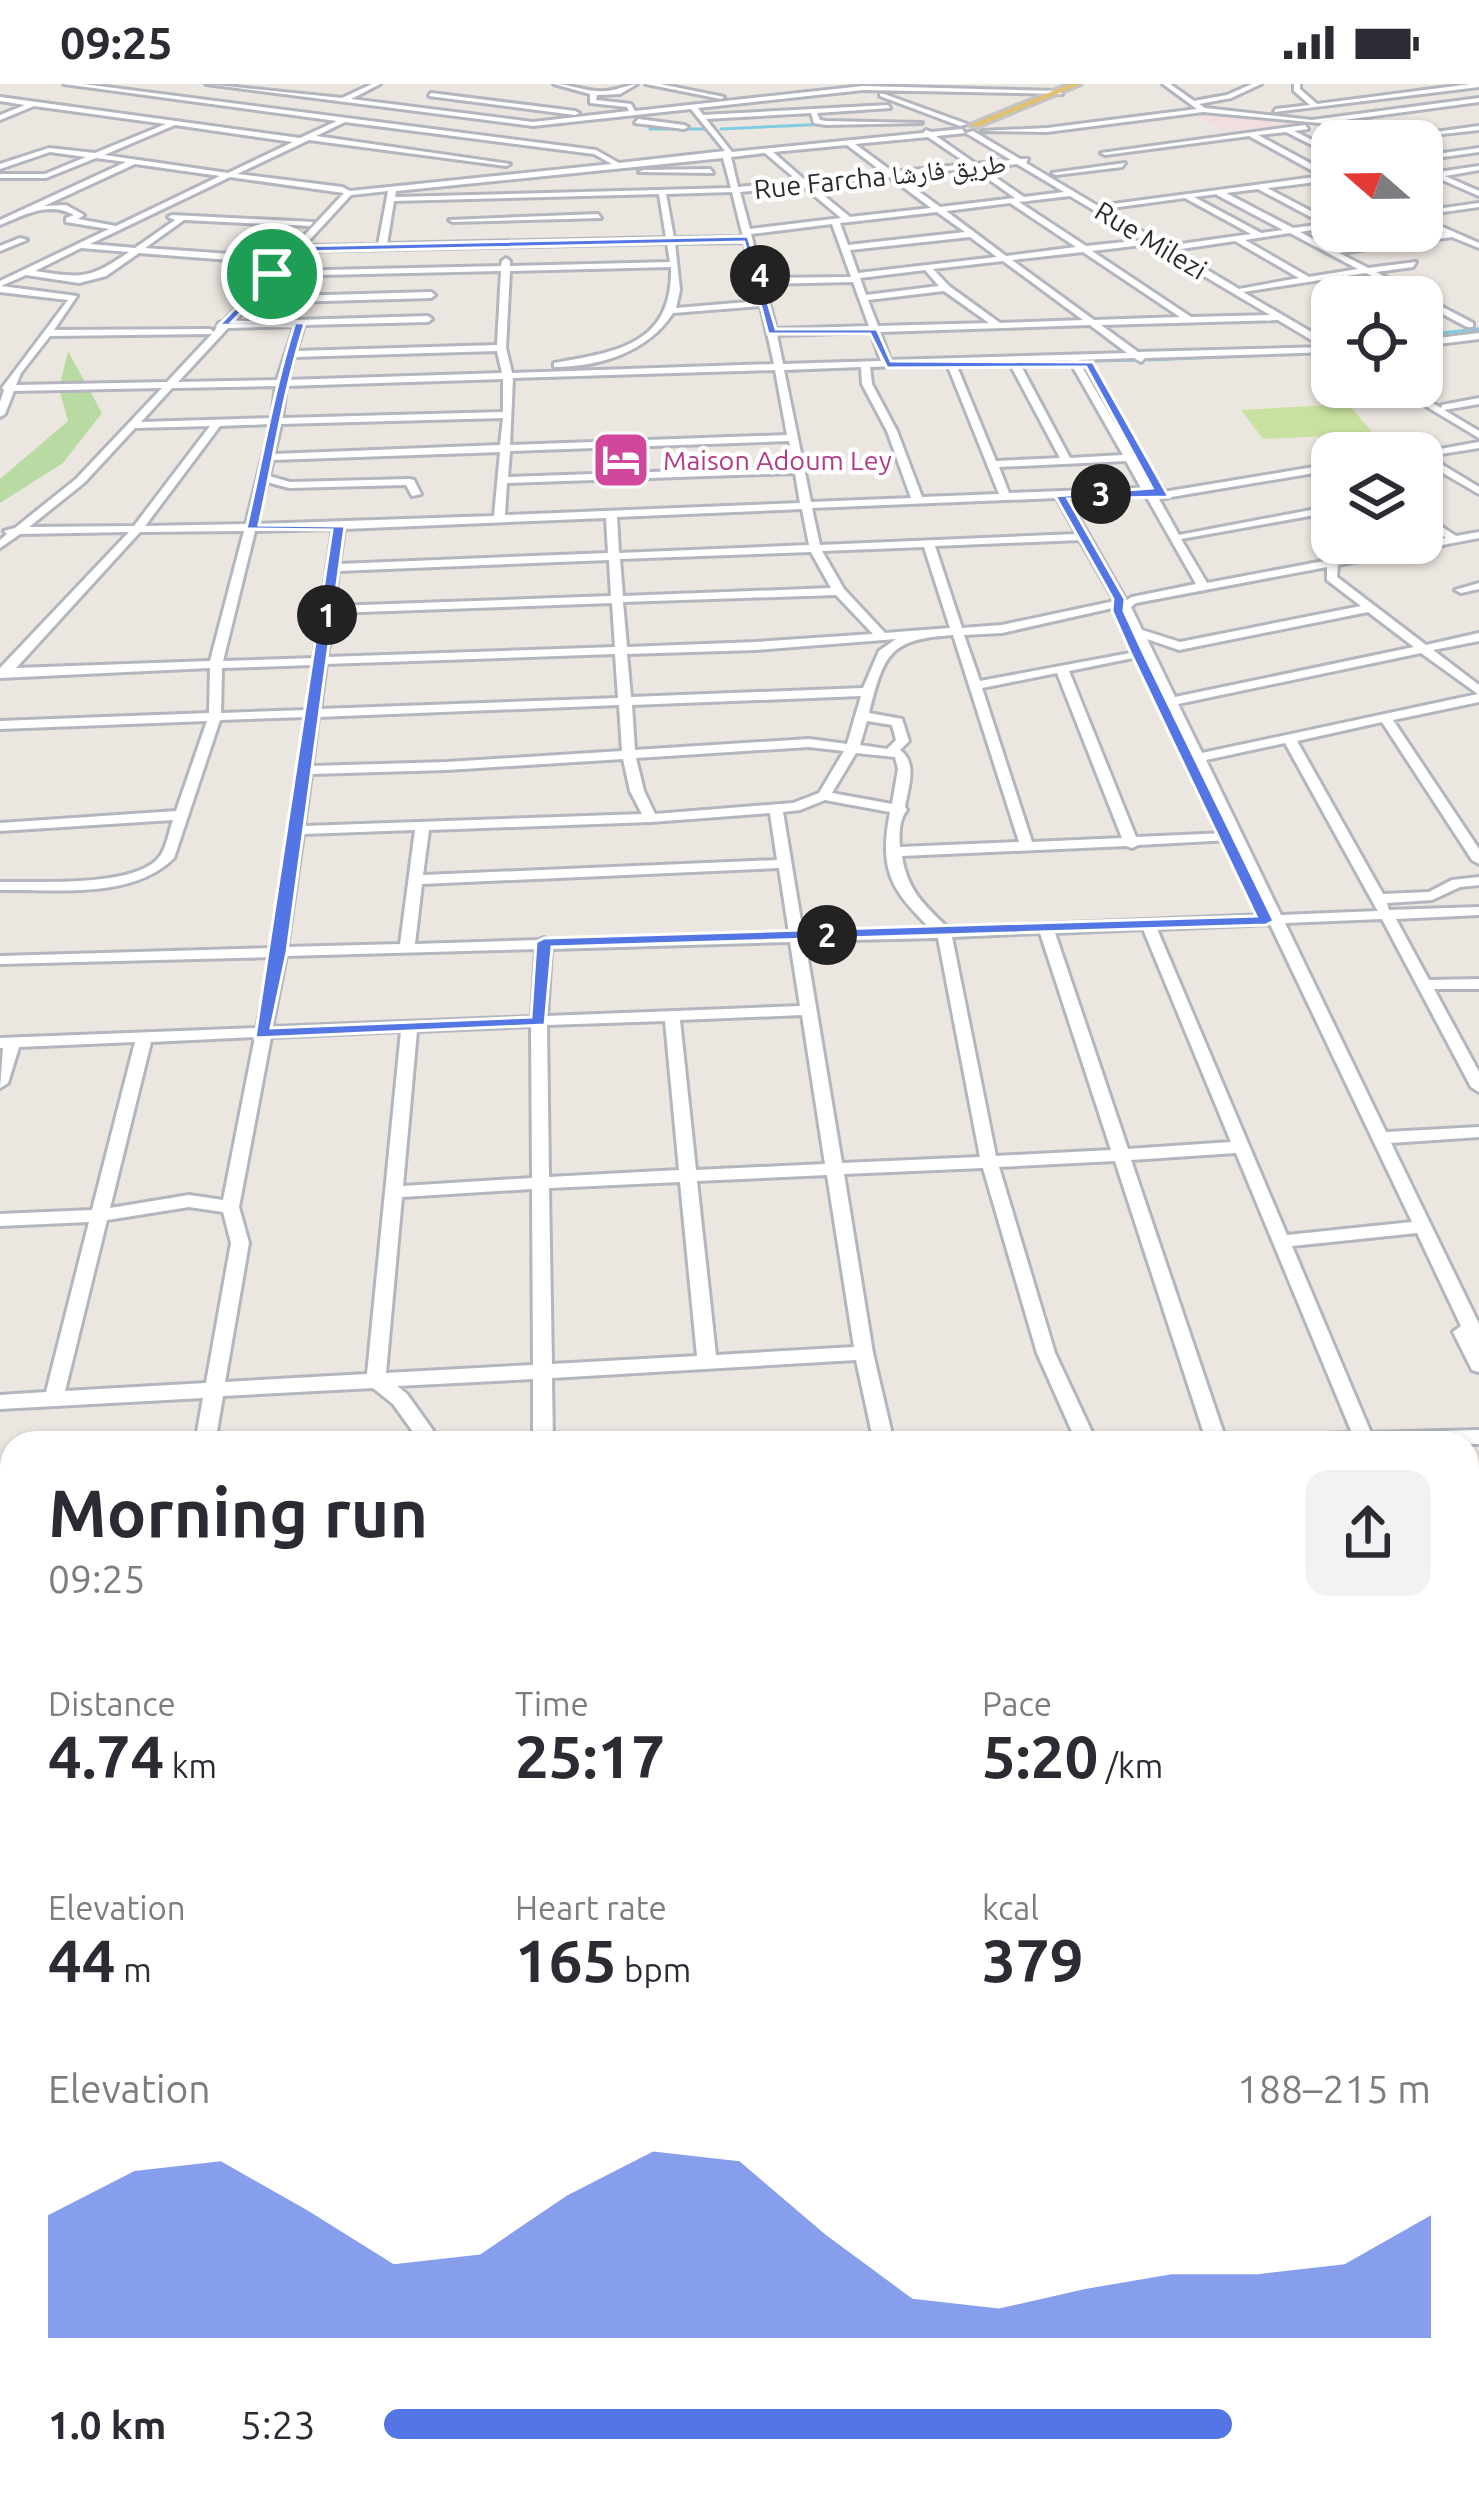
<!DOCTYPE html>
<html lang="en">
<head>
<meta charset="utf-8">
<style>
	body { margin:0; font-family:Ubuntu,"Noto Naskh Arabic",sans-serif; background:#f2f2f3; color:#2b2b33; height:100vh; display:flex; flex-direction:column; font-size:45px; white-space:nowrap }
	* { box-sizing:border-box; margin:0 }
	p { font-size:39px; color:#7c7c81 }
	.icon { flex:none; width:66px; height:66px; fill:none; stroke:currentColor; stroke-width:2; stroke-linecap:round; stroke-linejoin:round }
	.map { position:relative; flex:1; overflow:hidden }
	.drawer { position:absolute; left:0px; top:1347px; width:1479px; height:1065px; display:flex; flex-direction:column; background:#fff; border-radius:36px 36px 0 0; box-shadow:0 3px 9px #0004 }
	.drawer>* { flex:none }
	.needle { width:78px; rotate:290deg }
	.controls { position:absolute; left:1311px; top:36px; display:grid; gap:24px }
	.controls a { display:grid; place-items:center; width:132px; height:132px; border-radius:24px; background:#fff; box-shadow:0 3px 9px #0004; font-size:60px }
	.pin { position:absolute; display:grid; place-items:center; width:102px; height:102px; color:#fff; margin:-51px; border:6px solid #fff; border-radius:50%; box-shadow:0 3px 12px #0007 }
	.km { position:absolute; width:60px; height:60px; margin:-30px; border-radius:50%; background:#222; color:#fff; font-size:33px; line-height:60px; text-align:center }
	.round { display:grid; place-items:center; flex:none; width:126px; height:126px; border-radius:24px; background:#f2f2f3 }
	.summary { display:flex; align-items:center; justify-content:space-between; height:204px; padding:0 48px }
	h1 { font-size:66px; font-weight:700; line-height:90px }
	.metrics { display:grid; grid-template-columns:repeat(3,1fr); gap:18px; height:204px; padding:12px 48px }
	.metrics div { display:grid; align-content:center }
	.metrics b { font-size:60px; font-weight:700 }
	.metrics small { font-size:33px; font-weight:400 }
	.metrics p { font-size:33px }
	.chart { height:336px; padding:24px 48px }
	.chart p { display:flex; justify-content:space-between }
	.chart svg { width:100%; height:216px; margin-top:12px; fill:#5476e5; opacity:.7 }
	ul { padding:0 48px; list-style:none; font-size:39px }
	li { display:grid; grid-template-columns:192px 144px 1fr; align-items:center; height:90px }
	li i { height:30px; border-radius:15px; background:#5476e5 }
	.status { display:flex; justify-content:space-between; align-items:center; height:84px; padding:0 60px; background:#fff; direction:ltr }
	.status svg { height:33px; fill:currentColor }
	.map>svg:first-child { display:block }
	.medical { fill:#f1dee0 }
	.green { fill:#b9dba3 }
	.pitch { fill:#c9e1a0 }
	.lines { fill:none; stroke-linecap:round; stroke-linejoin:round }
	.stream { stroke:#80cce1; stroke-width:3 }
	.minor-casing { stroke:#b3b6be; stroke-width:6 }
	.major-casing { stroke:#c4c4c4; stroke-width:6 }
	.minor { fill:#fff; fill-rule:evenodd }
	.major { fill:#e1c070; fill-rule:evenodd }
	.route { fill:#5476e5; stroke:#fff; stroke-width:3; fill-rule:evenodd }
	.labels { text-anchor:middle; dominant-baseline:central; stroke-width:9; stroke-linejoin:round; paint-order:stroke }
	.far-street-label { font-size:27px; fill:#2c2c2c; stroke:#fff }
	.far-hotel-label { font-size:27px; fill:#b23c85; stroke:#fff; text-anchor:start }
</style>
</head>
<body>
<div class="status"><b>09:25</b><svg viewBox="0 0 49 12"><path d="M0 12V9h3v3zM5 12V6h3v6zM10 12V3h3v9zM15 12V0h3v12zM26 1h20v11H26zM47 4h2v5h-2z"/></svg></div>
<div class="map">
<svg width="1479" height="2411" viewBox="0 0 1479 2411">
	<rect width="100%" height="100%" fill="#ece6e0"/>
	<path class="medical" d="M1222 28 1258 29 1309 41 1232 51 1193 31Z"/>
	<path class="green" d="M68 267 102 329 63 379 0 419V395L68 337 59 305Z"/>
	<path class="pitch" d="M1348 320 1374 350 1263 355 1241 326Z"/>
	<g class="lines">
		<path class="stream" d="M650 45H706
			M721 45 829 40
			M1422 251 1479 245
			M1149 276 1314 269
			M1092 277 1139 276
			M957 281 1072 278
			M875 284 946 282
			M790 287 862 284
			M512 295 773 287
			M474 296 496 295"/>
		<g class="minor-casing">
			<path id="minor" d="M64 0H83L596 66 619 79 725 67 691 25 533 42 206 0 342 14 372 0H380L351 15 533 38 629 27 627 23 590 19V10L554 0C569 0 581 6 596 7 612 9 623 2 637 0L620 10 597 11 596 16 631 20 635 27 863 2 1060 7 1062 10 863 6 698 24 703 31 888 21 890 24 817 29 820 36 826 37 922 39 826 41 814 39 811 29 706 35 732 68 923 49 926 46 931 48 962 45 965 49 936 52 976 80 1011 76 966 49 973 47 1020 75H1028L1026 79 1098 122 1322 92 1249 52 1105 71 1101 69 1305 41 1308 45 1294 47 1332 66V71L1286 48 1258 51 1332 91V96L1267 104 1332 138V143L1300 148 1332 165 1444 149 1422 139V134L1479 159V164L1452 153 1339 169 1368 184 1416 178 1413 183 1376 188 1473 239V243H1467L1422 219V213H1410L1366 189 1243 208 1332 260V268L1145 274 1141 278 1134 274 1078 276 1152 403 1163 404V408L1332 380V386L1159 415 1179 451 1332 422V428L1181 455 1207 499 1446 454 1422 438V430L1456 452 1479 448V454L1338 481 1337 493 1426 561 1479 549V557L1433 566 1479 601V618L1393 636 1479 765V780L1472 776 1382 638 1297 657 1383 810 1429 808 1452 796 1479 793V801L1460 803 1432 816 1387 819 1389 826 1479 823V831L1396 835 1429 896 1479 895V905H1434L1479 988V1008L1471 1003 1382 835 1285 839 1386 1048 1479 1043V1053L1391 1059 1479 1240V1288L1472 1286 1453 1248 1461 1242 1417 1149 1292 1162 1371 1349 1479 1346V1360L1257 1359 1260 1354 1267 1352 1352 1349 1236 1069 1131 1076 1227 1359H1207L1115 1077 999 1083 1055 1269 1097 1359H1077L1037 1269 983 1084 844 1090 873 1269 894 1359H874L856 1276 552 1294 553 1359H533V1295L397 1302 407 1310 442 1359H421L393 1320 373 1304 223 1312 215 1359H195L203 1314 0 1325V1311L46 1308 89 1138 0 1142V1130L92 1126 135 958 19 963 8 999 0 1004 3 964H0V954L257 944 271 873 0 880V872L272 864 306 633 220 636 174 774C132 816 55 805 0 806V798C36 797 138 804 160 772 167 763 169 746 173 736L0 747V739L176 727 207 637 0 645V637L209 629 210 584 0 594V584L129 448 20 450 0 464V456L7 450 4 447 15 444 76 395 162 304 14 307 5 330 0 333V318L4 306 2 304 68 216 0 208V197L109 145 66 138V134L74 131C48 117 25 131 0 141V136L126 78 96 74 46 94H0V90H45L86 73 50 68 0 85V80L49 64 95 69 166 40 34 22 0 36V31L25 21 0 17V13L300 54 337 37ZM345 38 594 70 612 80 350 107 342 103 237 90 309 56 506 82 510 80 316 52ZM175 41 293 58 228 89 104 71ZM928 53 968 80 893 88 855 60ZM847 61 884 89 806 97 773 68ZM765 69 798 97 738 103 731 73ZM723 74 731 104 395 113 396 107ZM135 80 220 92 116 142 78 135 84 131 66 121 44 122ZM1017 80 1064 108 1024 113 982 84ZM973 84 1015 114 940 123 898 92ZM230 93 344 109 288 169 230 170 145 164 184 136 310 142 313 138 172 131 168 133 175 136 135 164 90 160ZM890 93 931 124 850 133 811 101ZM803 102 841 134 750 145 740 108ZM1258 105 1324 140 1293 144 1226 109ZM388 107 378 161 304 162 351 111ZM732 108 743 153 674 154 666 110ZM659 110 666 154 387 160 394 117ZM1217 110V111L1283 146 1261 149 1194 113ZM1070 112 1144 156 1086 162 1019 118ZM1185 114 1251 150 1167 162 1104 125ZM1010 119 1076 163 1006 172 946 127ZM937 128 965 148 848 161 840 139ZM832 140 851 193 762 194 751 150ZM1290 149 1358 185 1309 193 1245 156ZM970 153 997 173 858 189 850 166ZM1235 157 1299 194 1239 205 1174 166ZM745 158 760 217 676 224 680 206 675 159ZM667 159 670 178 510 182V177L506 174 502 177 501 182 281 187 299 167ZM1150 160 1270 231 1191 233 1092 167ZM81 164 129 168C88 196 82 194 35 187ZM1083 168 1180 233 1094 236 1012 176ZM139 169 230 176 285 172 223 238 219 239 214 248 210 245 54 246 77 212 1 202 26 191 79 199 106 192ZM1003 177 1083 236 1000 239 949 202 933 185ZM671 183C673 261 617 268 554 279V283C599 283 648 268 673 229L761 222 774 280 512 289 506 264 510 187ZM925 186 939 202 866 211 860 194ZM501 187 497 261 296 267 304 241 428 238 432 235 428 232 233 238 252 219 431 214 435 211 431 208 257 213 276 192ZM853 198 869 242 776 245 764 200ZM944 207 989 239 878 242 868 216ZM1278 236 1323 263 1138 268 1101 241ZM1090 241 1127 269 890 276 880 248ZM295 242 277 296 178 298 228 244ZM871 248 881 277 783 280 777 251ZM212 250 167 298 16 301 21 289 50 252ZM497 267 502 289 287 296 294 273ZM1069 276 1123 371 1070 374 1021 282 1016 279 1011 282 1060 374 996 377 956 280ZM947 280 999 410 922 413 897 347 872 300 870 283ZM861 283 862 300 887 347 911 414 811 418 784 286ZM775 286 787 351 510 361 513 294ZM503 295V328L282 334 286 302ZM276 302 272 334 141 338 172 304ZM503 334 500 361 274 370 281 340ZM271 340 246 440 145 442 220 342ZM210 342 134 442 29 443 84 399 135 344ZM789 357 794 383 508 393 510 367ZM500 368 494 432 257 440 267 398 289 404 406 401 412 412 421 410 414 396 410 395 290 398 269 392 273 376ZM1126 377 1141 404 1009 409 999 383ZM795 389 800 419 505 431 507 399ZM1145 410 1196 500 1132 513 1122 519 1125 515 1067 413ZM1057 414 1077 450 820 461 812 424ZM802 425 809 461 619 469 617 433ZM606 434 608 469 339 480 344 445ZM333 445 314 574 223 577 255 447ZM244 447 210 577 16 584 140 448ZM1080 456 1115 517 1002 541 962 544 935 462ZM924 463 950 544 885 549 844 505 822 467ZM811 468 831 504 623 512 620 475ZM609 476 611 512 334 522 338 487ZM1327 483V496L1361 522 1180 558 1142 546 1131 523 1136 519ZM836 511 873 550 756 558 627 563 623 518ZM612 519 615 563 327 573 333 529ZM1117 523H1120L1141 567 980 597 964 551 1002 549ZM1368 528 1414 563 1175 613 1147 555 1179 566ZM953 551 1019 758 900 763C899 752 899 735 907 726L905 723C908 704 918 679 900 666L909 657 902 635 869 629C884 570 889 555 953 551ZM896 555 879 567 863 604 631 613 627 570 756 566ZM1421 569 1478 610 1202 669 1178 620ZM615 570 618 614 320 625 326 580ZM1143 572 1227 749 1136 753 1069 587ZM313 581 307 626 221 629 222 584ZM1057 589 1122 754 1032 758 982 604ZM861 612 847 660 809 655 635 666 632 621ZM619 621 622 667 447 678 312 682 318 633ZM867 637 892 641 896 656 887 665 860 661ZM1285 659 1376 824 1378 827 1281 831 1206 676ZM809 663 844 667 819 709 793 719 655 730 644 707 636 674ZM856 669 895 673 898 685 892 720 832 709ZM623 675 630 707 642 730 304 742 311 690 447 686ZM825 716 890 728C879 786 890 805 931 845L803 849 783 728 800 726ZM770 729 777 776 423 791 429 746 651 738ZM415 746 400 860 287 863 303 750ZM1230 756 1266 831 948 844C924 821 907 806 902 772L1126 762 1132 764 1138 761ZM779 784 789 849 550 856 544 854 538 856 415 860 422 800ZM1270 840 1412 1138 1287 1151 1157 845ZM1143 845 1231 1058 1128 1065 1055 849ZM1040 849 1111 1066 996 1072 952 853ZM938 854 980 1073 842 1079 805 857ZM790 858 800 922 547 932 551 865ZM536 865 532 933 272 943 286 872ZM802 931 825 1080 696 1086 680 936ZM665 937 679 1086 549 1093 547 941ZM531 942 532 1094 403 1102 417 947ZM401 947 367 1290 225 1298 249 1159 239 1123 271 953ZM255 953 223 1116 189 1111 110 1124 151 958ZM827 1091 854 1263 716 1271 697 1097ZM680 1098 697 1272 552 1280 549 1104ZM532 1105 533 1281 386 1289 402 1113ZM189 1123 223 1128 231 1159 206 1299 65 1307 107 1136Z
				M646 0H660L724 13 721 15Z
				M1163 0H1170L1194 17 1227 11 1252 0H1261L1231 14 1199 20 1205 24 1312 36 1479 14V18L1329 38 1367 57H1357L1320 39 1203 28 1047 48 982 47 1047 44 1197 25Z
				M1294 0H1300V5L1317 20 1471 0H1479V3L1274 28 1276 25 1310 21 1294 7Z
				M431 9 575 27 579 29 575 31 429 12Z
				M880 10H884L967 40 960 42 880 12Z
				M638 35 684 41 688 43 684 45 635 39Z
				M1479 42V46L1379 57 1383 55Z
				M1479 64V68L1422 76V72Z
				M1125 79 1122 83 1056 91 1052 89Z
				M1422 82 1438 88 1479 82V86L1445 92 1479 107V112L1422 87Z
				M710 85 713 89 639 88 643 86Z
				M1479 119V123L1422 131V127Z
				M598 130 601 134 453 138 449 136Z
				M20 154 27 156 0 167V162Z
				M1479 249V255L1422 262V256Z
				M1394 303H1406L1441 324 1442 321 1479 314V320L1444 326 1479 347V354Z
				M1479 358V364L1428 372 1479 403V410L1422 377V369H1418Z
				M1479 499V505L1461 509 1455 506Z
				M0 1438H12V1454H0Z
				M1479 1478V1494L1467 1495V1479Z
				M12 1584V1602L0 1603V1585Z
				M1467 1622H1479V1640H1467Z
				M12 1732V1752L0 1753V1733Z
				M1467 2166H1479V2194H1467Z
				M12 2340V2370L0 2375V2345Z
				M264 2400H294L297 2411H267Z
				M1296 2400H1326L1330 2411H1300Z"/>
		</g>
		<g class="major-casing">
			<path id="major" d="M1070 0H1081L977 43 970 41Z"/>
		</g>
		<use href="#minor" class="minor"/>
		<use href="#major" class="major"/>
	</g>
	<path class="route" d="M748 152 776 245H877L891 277 1093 278 1169 413 1068 415 1125 515 1124 527 1144 570 1274 837 1266 841 552 863 545 941 255 954 332 446 246 445C262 377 273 308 294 242L219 241 295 162ZM744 158 768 250H870L887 284 1086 283 1152 404 1055 412 1113 515 1112 527 1131 570 1256 832 544 854 536 858 531 933 271 944 287 868 345 442 259 441C274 373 284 305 305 239L232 238 298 168Z"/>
	<defs>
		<g id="hotel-square" transform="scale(3)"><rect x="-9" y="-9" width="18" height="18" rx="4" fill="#d1479c" stroke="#fff"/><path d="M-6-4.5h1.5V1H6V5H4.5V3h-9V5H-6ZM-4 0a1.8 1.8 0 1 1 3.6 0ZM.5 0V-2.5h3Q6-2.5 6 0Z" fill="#fff"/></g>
	</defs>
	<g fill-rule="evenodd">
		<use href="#hotel-square" x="621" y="376"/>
	</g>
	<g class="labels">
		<g class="far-street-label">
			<text transform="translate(880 92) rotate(-6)">Rue Farcha طريق فارشا</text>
			<text transform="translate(1151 156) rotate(31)">Rue Milezi</text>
		</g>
		<g class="far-hotel-label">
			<text x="663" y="376">Maison Adoum Ley</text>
		</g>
	</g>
</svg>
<div class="controls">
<a><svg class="needle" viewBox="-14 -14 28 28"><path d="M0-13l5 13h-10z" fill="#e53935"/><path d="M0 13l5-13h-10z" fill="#7c7c81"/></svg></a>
<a><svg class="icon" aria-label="locate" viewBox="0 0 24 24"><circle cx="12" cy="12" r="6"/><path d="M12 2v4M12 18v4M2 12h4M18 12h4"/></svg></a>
<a><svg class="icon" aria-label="layers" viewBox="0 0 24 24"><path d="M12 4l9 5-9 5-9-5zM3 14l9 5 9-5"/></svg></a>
</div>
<div class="pin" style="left:272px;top:190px;background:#1e9e55"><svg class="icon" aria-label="arrive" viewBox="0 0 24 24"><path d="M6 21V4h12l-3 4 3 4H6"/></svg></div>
<b class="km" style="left:327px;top:531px">1</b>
<b class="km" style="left:827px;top:851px">2</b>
<b class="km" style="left:1101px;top:410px">3</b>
<b class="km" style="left:760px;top:191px">4</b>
<section class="drawer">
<div class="summary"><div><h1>Morning run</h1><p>09:25</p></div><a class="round"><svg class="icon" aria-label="share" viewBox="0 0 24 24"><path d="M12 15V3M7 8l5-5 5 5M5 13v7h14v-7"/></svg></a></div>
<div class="metrics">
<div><p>Distance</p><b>4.74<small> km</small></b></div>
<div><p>Time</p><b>25:17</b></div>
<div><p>Pace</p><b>5:20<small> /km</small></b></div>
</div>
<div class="metrics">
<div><p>Elevation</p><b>44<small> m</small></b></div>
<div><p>Heart rate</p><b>165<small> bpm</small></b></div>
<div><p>kcal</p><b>379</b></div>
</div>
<div class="chart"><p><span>Elevation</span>188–215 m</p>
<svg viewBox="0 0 160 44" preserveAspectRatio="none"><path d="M0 44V19L10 10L20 8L30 18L40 29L50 27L60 15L70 6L80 8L90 23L100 36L110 38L120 34L130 31L140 31L150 29L160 19V44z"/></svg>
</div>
<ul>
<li><b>1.0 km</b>5:23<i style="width:81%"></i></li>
</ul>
</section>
</div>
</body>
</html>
